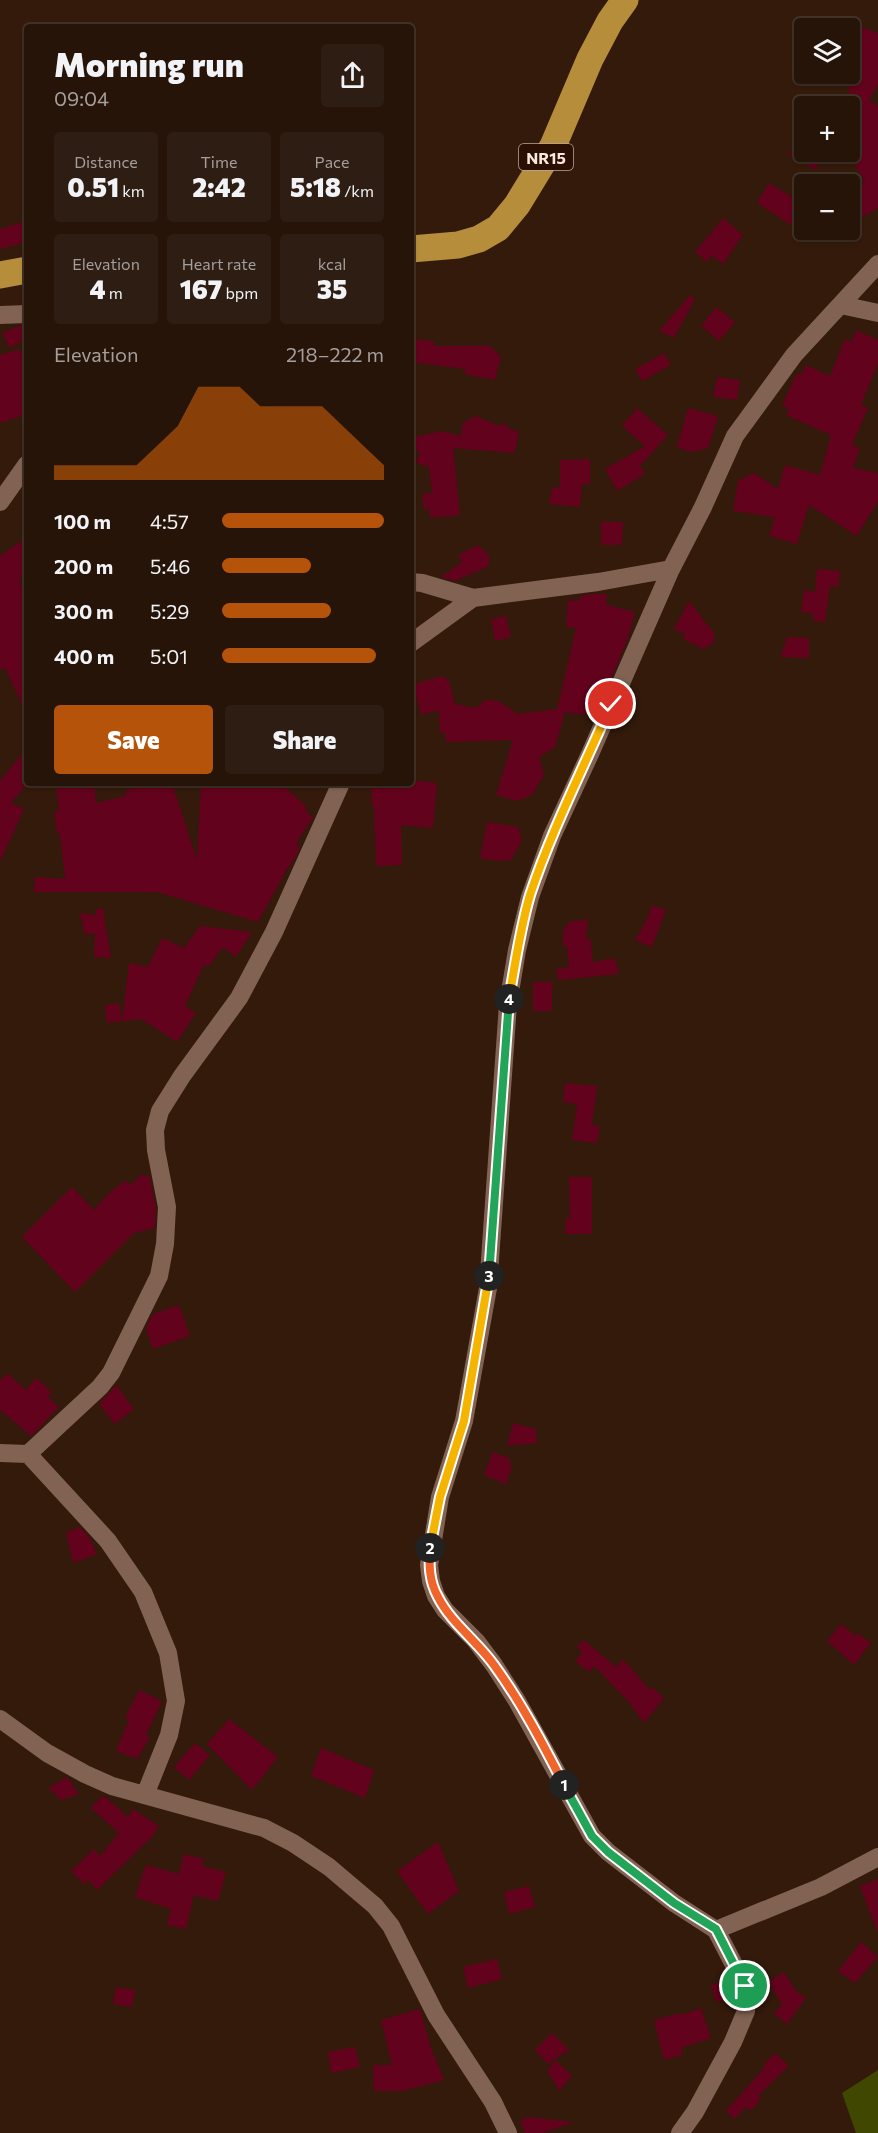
<!DOCTYPE html>
<html lang="en">
<head>
<meta charset="utf-8">
<style>
	body { margin:0; font-family:Commissioner,sans-serif; background:#2e1d12; color:#f1f3f6; height:100vh; display:flex; flex-direction:column; font-size:22px; white-space:nowrap }
	* { box-sizing:border-box; margin:0 }
	p { font-size:20px; color:#a49e9c }
	.icon { flex:none; width:33px; height:33px; fill:none; stroke:currentColor; stroke-width:2; stroke-linecap:round; stroke-linejoin:round }
	.map { position:relative; flex:1; overflow:hidden }
	.drawer { position:absolute; left:24px; top:24px; width:390px; height:762px; display:flex; flex-direction:column; background:#261408; border-radius:6px; box-shadow:0 2px 4px #0004,0 0 0 2px #423329 }
	.drawer>* { flex:none }
	.fabs { position:absolute; left:794px; top:18px; display:grid; gap:12px }
	.fabs a { display:grid; place-items:center; width:66px; height:66px; border-radius:6px; background:#261408; box-shadow:0 2px 4px #0004,0 0 0 2px #423329; font-size:30px }
	.pin { position:absolute; display:grid; place-items:center; width:51px; height:51px; color:#fff; margin:-26px; border:3px solid #fff; border-radius:50%; box-shadow:0 2px 6px #0007 }
	.km { position:absolute; width:30px; height:30px; margin:-15px; border-radius:50%; background:#222; color:#fff; font-size:16px; line-height:30px; text-align:center }
	.round { display:grid; place-items:center; flex:none; width:63px; height:63px; border-radius:6px; background:#2e1d12 }
	.headline { display:flex; align-items:center; justify-content:space-between; height:102px; padding:0 30px }
	h1 { font-size:33px; font-weight:800; line-height:45px }
	.stats { display:grid; grid-template-columns:repeat(3,1fr); gap:9px; height:102px; padding:6px 30px }
	.stats div { display:grid; align-content:center; border-radius:6px; background:#2e1d12; text-align:center }
	.stats b { font-size:26px; font-weight:800 }
	.stats small { font-size:16px; font-weight:400 }
	.stats p { font-size:16px }
	.chart { height:168px; padding:12px 30px }
	.chart p { display:flex; justify-content:space-between }
	.chart svg { width:100%; height:108px; margin-top:6px; fill:#b45309; opacity:.7 }
	.cta { display:flex; gap:12px; margin-top:auto; padding:12px 30px }
	.cta a { flex:1; height:69px; border-radius:6px; background:#b45309; color:#fff; font-size:24px; font-weight:800; line-height:69px; text-align:center }
	.cta a+a { background:#2e1d12; color:#f1f3f6 }
	ul { padding:0 30px; list-style:none; font-size:20px }
	li { display:grid; grid-template-columns:96px 72px 1fr; align-items:center; height:45px }
	li i { height:15px; border-radius:8px; background:#b45309 }
	.map>svg:first-child { display:block }
	.green { fill:#404700 }
	.building { fill:#62021c }
	.lines { fill:none; stroke-linecap:round; stroke-linejoin:round }
	.minor { stroke:#826353; stroke-width:18 }
	.highway { stroke:#b68d3b; stroke-width:27 }
	.split-1-casing { stroke:#fff; stroke-width:12 }
	.split-2-casing { stroke:#fff; stroke-width:12 }
	.split-3-casing { stroke:#fff; stroke-width:12 }
	.split-4-casing { stroke:#fff; stroke-width:12 }
	.split-5-casing { stroke:#fff; stroke-width:12 }
	.split-1 { stroke:#22a559; stroke-width:8 }
	.split-2 { stroke:#f0652b; stroke-width:8 }
	.split-3 { stroke:#f5b400; stroke-width:8 }
	.split-4 { stroke:#22a559; stroke-width:8 }
	.split-5 { stroke:#f5b400; stroke-width:8 }
	.labels { text-anchor:middle; dominant-baseline:central; stroke-width:6; stroke-linejoin:round; paint-order:stroke }
	.shield { fill:#291003; stroke:#bba69c; stroke-width:1.5 }
	.shield-label { font-size:16px; font-weight:bold; fill:#fae7de }
</style>
</head>
<body>
<div class="map">
<svg width="878" height="2133" viewBox="0 0 878 2133">
	<rect width="100%" height="100%" fill="#331a0b"/>
	<path class="green" d="M878 2070V2133H856L842 2093Z"/>
	<path class="building" d="M849 23 878 33V85L869 100 878 106V208L849 224V191L865 182 854 163 849 159Z
		M786 152H827L815 170Z
		M769 183 804 204V211L794 227 757 203Z
		M723 218 743 235 723 264 712 256 707 262 695 252Z
		M27 221V242L0 249V229Z
		M690 295 695 299 674 338 659 331Z
		M716 307 735 322 719 341 701 326Z
		M22 325 27 339 9 348 2 333Z
		M856 330 878 340V363L861 405 868 408 852 445 860 448 853 468 878 473V501L857 536 809 505 797 544 769 536 775 517 733 511 738 481 754 473 778 489 785 465 820 475 831 435 786 415 789 409 782 405 797 373 801 375 806 365 830 376 845 339 851 342Z
		M411 339 434 341V346H490L501 357 495 380 465 374V369L411 362Z
		M19 349 27 364V414L0 423V355Z
		M664 353 671 365 642 381 635 369Z
		M717 377 740 380 737 400 713 397Z
		M637 408 668 435 640 466 645 474 617 491 605 469 645 446 622 426Z
		M688 408 718 416 708 448 691 452 677 447Z
		M476 416 499 426 504 423 511 430 519 431 516 447 513 453 453 448 460 515 430 518V509L424 510 422 494 432 493 429 467 416 463 420 452 413 448 414 437 442 431 461 436 463 423Z
		M590 459V484H582L580 507 549 504 552 487 560 488V460Z
		M601 522H623L622 545H601Z
		M27 537V573L19 579 27 601V716L5 667 0 670V556Z
		M478 545 489 555V566L455 581 441 577 462 562 458 555Z
		M817 569 840 571 838 587 830 586 825 622 813 621V613L801 612 804 590 815 592Z
		M597 594H607L606 605 635 612 628 638 605 693 601 691 594 716 565 712 555 747 539 757 544 775 532 795 517 801 496 795 513 740 446 742V733H440L439 710 421 715 413 684 443 676 449 681 455 704 476 708 485 700 498 701 518 714 557 709 576 628 566 627 568 600 578 601 582 595Z
		M689 601 714 633V642L704 649 683 639 685 634 674 629Z
		M506 616 511 637 495 641 491 619Z
		M787 637 809 638V658L781 657Z
		M27 748V784L11 803 24 809 0 862V781Z
		M411 780 437 783 433 828 401 825 402 865 376 866 374 806H372L371 783H411Z
		M82 783H94L96 803 126 796 125 791 149 783H172L197 860 201 783H280L307 807 305 810 313 817 296 844 300 847 295 858 287 869 258 922 157 892H34L35 877 65 879 60 833 57 834 54 812 59 811 56 787Z
		M487 822 518 827 522 841 511 860 499 861 480 858Z
		M652 905 666 910 652 947 635 940 647 919Z
		M103 908 104 916 111 958 94 957 95 933 85 935 80 913 96 915V909Z
		M588 919 586 936 591 941 593 962 615 958 619 974 558 980 556 969 569 967 567 946H563V931L569 922Z
		M200 926 252 932 236 957 223 947 208 967 204 964 185 1006 196 1013 177 1042 141 1019 122 1021 129 963 148 967 162 938 184 948Z
		M533 982H552V1011H533Z
		M119 1003 122 1021 107 1023 105 1005Z
		M565 1083 597 1086 592 1125 600 1126 597 1143 572 1140 577 1104 563 1102Z
		M142 1174 146 1177 149 1174 156 1208 155 1228 134 1233 75 1292 22 1237 72 1187 94 1210 109 1193 125 1181 131 1185Z
		M569 1177H592V1234H565L566 1218H570Z
		M179 1305 190 1336 153 1349 146 1328 153 1314Z
		M7 1373 26 1390 36 1378 52 1392 48 1397 59 1407 31 1436 0 1410V1381Z
		M116 1385 134 1409 115 1424 99 1404Z
		M513 1423 536 1429 537 1443 507 1446Z
		M493 1452 511 1459 509 1463 512 1467 506 1484 484 1475Z
		M80 1527 89 1537 97 1554 73 1563 66 1533Z
		M841 1624 856 1636 858 1633 871 1643 854 1665 827 1641Z
		M584 1640 616 1667 623 1659 650 1690 652 1687 664 1698 644 1723 628 1701 594 1666 589 1672 575 1661 582 1653 577 1647Z
		M139 1690 162 1701 146 1735 150 1737 137 1759 116 1751 129 1719 125 1718Z
		M229 1719 278 1757 252 1790 207 1744Z
		M195 1743 210 1755 189 1780 174 1767Z
		M321 1748 374 1770 365 1798 311 1776Z
		M67 1777 79 1794 61 1800 49 1788Z
		M103 1795 128 1817 133 1809 159 1826 153 1836 97 1890 88 1880 84 1884 71 1871 94 1849 100 1856 119 1833 91 1808Z
		M438 1842 459 1891 428 1914 397 1871Z
		M184 1854 204 1859 202 1866 226 1872 218 1901 194 1895 186 1929 167 1925 171 1909 135 1897 146 1865 179 1874Z
		M878 1879V1930L877 1931 860 1886Z
		M529 1886 535 1907 509 1914 504 1892Z
		M861 1942 878 1957 855 1983 838 1971Z
		M497 1959 502 1979 468 1988 463 1967Z
		M784 1972 796 1991 806 1998 787 2024 774 2014 782 2004 768 1982Z
		M726 1980 731 1998 716 2002 711 1985Z
		M116 1987 135 1990 132 2007 113 2004Z
		M701 2008 711 2038 681 2048 683 2055 664 2060 654 2020 681 2013V2015Z
		M420 2009 431 2048 444 2080 403 2091H374L373 2065H392L381 2020Z
		M552 2033 569 2050 548 2064 535 2050Z
		M355 2047 360 2067 331 2073 328 2052Z
		M775 2053 789 2066 758 2096 761 2099 751 2111 746 2107 734 2119 726 2111 765 2067 763 2065Z
		M556 2060 572 2076 559 2091 547 2070Z
		M528 2117 538 2118 574 2122 543 2133H525L520 2121Z"/>
	<g class="lines">
		<path class="minor" d="M841 305 878 313
			M0 315 27 314
			M0 502 27 464
			M411 582 422 583 473 598 598 582 671 569
			M411 643 473 598
			M0 1453 28 1454 108 1541 143 1592 168 1653 176 1701 169 1735 145 1795
			M28 1454 100 1387 111 1373 159 1276 165 1244 167 1207 156 1150 155 1130 160 1111 182 1076 239 998 274 932 341 783
			M0 1719 47 1753 85 1774 112 1786 264 1828 293 1843 329 1867 375 1906 391 1926 436 2015 493 2102 508 2133
			M716 1930 821 1887 878 1857
			M680 2133 695 2112 733 2042 746 2011 745 1986 716 1930 674 1903 608 1852 592 1836 517 1701 494 1665 476 1641 445 1610 436 1596 431 1581 429 1565 440 1497 464 1421 488 1288 508 1004 517 950 530 897 552 836 590 754 671 569 703 507 735 436 794 355 878 264"/>
		<path class="highway" d="M411 249 458 245 479 239 498 228 517 205 553 146 590 59 610 21 625 0
			M0 275 27 270"/>
	</g>
	<g class="lines">
		<g class="split-1-casing">
			<path id="split-1" d="M564 1785 592 1836 608 1852 674 1903 716 1929 745 1986"/>
		</g>
		<g class="split-2-casing">
			<path id="split-2" d="M430 1548C429 1565 429 1581 438 1597 451 1623 477 1641 494 1665 521 1702 543 1744 564 1785"/>
		</g>
		<g class="split-3-casing">
			<path id="split-3" d="M430 1548 440 1497 464 1421 489 1276"/>
		</g>
		<g class="split-4-casing">
			<path id="split-4" d="M489 1276 509 999"/>
		</g>
		<g class="split-5-casing">
			<path id="split-5" d="M509 999C515 965 520 929 530 895 552 829 584 767 611 704"/>
		</g>
		<use href="#split-1" class="split-1"/>
		<use href="#split-2" class="split-2"/>
		<use href="#split-3" class="split-3"/>
		<use href="#split-4" class="split-4"/>
		<use href="#split-5" class="split-5"/>
	</g>
	<g class="labels">
		<rect class="shield" x="519" y="144" width="54" height="26" rx="4.5"/>
		<g class="shield-label">
			<text x="546" y="157">NR15</text>
		</g>
	</g>
</svg>
<div class="fabs">
<a><svg class="icon" aria-label="layers" viewBox="0 0 24 24"><path d="M12 4l9 5-9 5-9-5zM3 14l9 5 9-5"/></svg></a>
<a>+</a>
<a>−</a>
</div>
<div class="pin" style="left:745px;top:1986px;background:#1e9e55"><svg class="icon" aria-label="arrive" viewBox="0 0 24 24"><path d="M6 21V4h12l-3 4 3 4H6"/></svg></div>
<div class="pin" style="left:611px;top:704px;background:#d93025"><svg class="icon" aria-label="check" viewBox="0 0 24 24"><path d="M5 12l5 5 9-10"/></svg></div>
<b class="km" style="left:564px;top:1785px">1</b>
<b class="km" style="left:430px;top:1548px">2</b>
<b class="km" style="left:489px;top:1276px">3</b>
<b class="km" style="left:509px;top:999px">4</b>
<section class="drawer">
<div class="headline"><div><h1>Morning run</h1><p>09:04</p></div><a class="round"><svg class="icon" aria-label="share" viewBox="0 0 24 24"><path d="M12 15V3M7 8l5-5 5 5M5 13v7h14v-7"/></svg></a></div>
<div class="stats">
<div><p>Distance</p><b>0.51<small> km</small></b></div>
<div><p>Time</p><b>2:42</b></div>
<div><p>Pace</p><b>5:18<small> /km</small></b></div>
</div>
<div class="stats">
<div><p>Elevation</p><b>4<small> m</small></b></div>
<div><p>Heart rate</p><b>167<small> bpm</small></b></div>
<div><p>kcal</p><b>35</b></div>
</div>
<div class="chart"><p><span>Elevation</span>218–222 m</p>
<svg viewBox="0 0 160 44" preserveAspectRatio="none"><path d="M0 44V38L10 38L20 38L30 38L40 38L50 30L60 22L70 6L80 6L90 6L100 14L110 14L120 14L130 14L140 22L150 30L160 38V44z"/></svg>
</div>
<ul>
<li><b>100 m</b>4:57<i style="width:100%"></i></li>
<li><b>200 m</b>5:46<i style="width:55%"></i></li>
<li><b>300 m</b>5:29<i style="width:67%"></i></li>
<li><b>400 m</b>5:01<i style="width:95%"></i></li>
</ul>
<div class="cta"><a>Save</a><a>Share</a></div>
</section>
</div>
</body>
</html>
